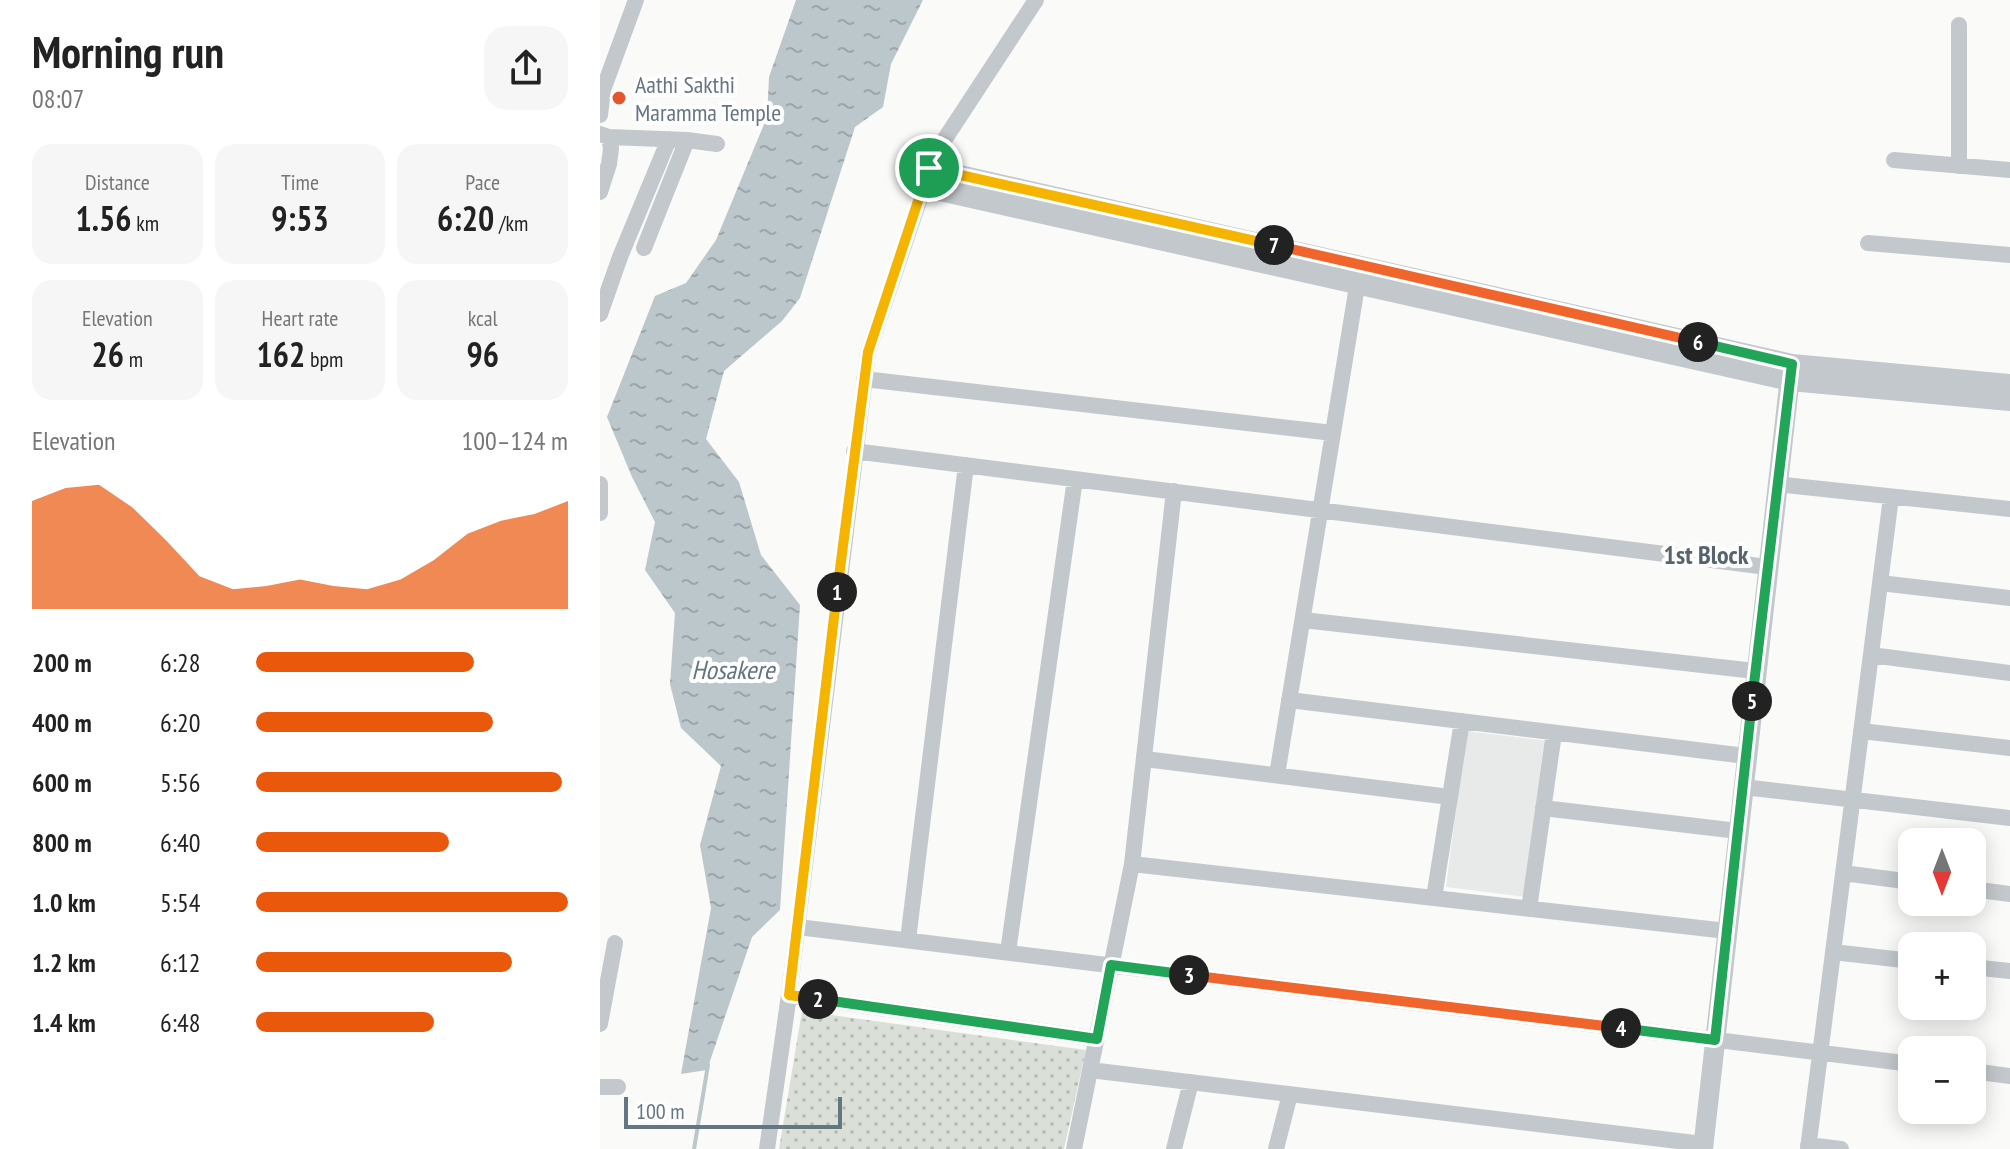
<!DOCTYPE html>
<html lang="en">
<head>
<meta charset="utf-8">
<style>
	body { margin:0; font-family:"PT Sans Narrow",sans-serif; background:#f6f6f6; color:#222; height:100vh; display:flex; flex-direction:column; font-size:30px; white-space:nowrap }
	* { box-sizing:border-box; margin:0 }
	p { font-size:26px; color:#767676 }
	.icon { flex:none; width:44px; height:44px; fill:none; stroke:currentColor; stroke-width:2; stroke-linecap:round; stroke-linejoin:round }
	.map { position:relative; flex:1; overflow:hidden }
	.sheet { display:flex; flex-direction:column; background:#fff; width:600px }
	.sheet>* { flex:none }
	.needle { width:52px; rotate:180deg }
	.tools { position:absolute; left:1298px; top:828px; display:grid; gap:16px }
	.tools a { display:grid; place-items:center; width:88px; height:88px; border-radius:16px; background:#fff; box-shadow:0 4px 20px #0003; font-size:40px }
	.scale { position:absolute; left:24px; bottom:20px; width:218px; box-sizing:border-box; padding-left:8px; border:4px solid #657683; border-top:0; font-size:22px; line-height:28px; white-space:nowrap; color:#657683; -webkit-text-stroke:6px #fff; paint-order:stroke }
	.pin { position:absolute; display:grid; place-items:center; width:68px; height:68px; color:#fff; margin:-34px; border:4px solid #fff; border-radius:50%; box-shadow:0 2px 8px #0007 }
	.km { position:absolute; width:40px; height:40px; margin:-20px; border-radius:50%; background:#222; color:#fff; font-size:22px; line-height:40px; text-align:center }
	.round { display:grid; place-items:center; flex:none; width:84px; height:84px; border-radius:24px; background:#f6f6f6 }
	.overview { display:flex; align-items:center; justify-content:space-between; height:136px; padding:0 32px }
	h1 { font-size:44px; font-weight:700; line-height:60px }
	.stats { display:grid; grid-template-columns:repeat(3,1fr); gap:12px; height:136px; padding:8px 32px }
	.stats div { display:grid; align-content:center; border-radius:20px; background:#f6f6f6; text-align:center }
	.stats b { font-size:34px; font-weight:700 }
	.stats small { font-size:22px; font-weight:400 }
	.stats p { font-size:22px }
	.chart { height:224px; padding:16px 32px }
	.chart p { display:flex; justify-content:space-between }
	.chart svg { width:100%; height:144px; margin-top:8px; fill:#ea580c; opacity:.7 }
	ul { padding:0 32px; list-style:none; font-size:26px }
	li { display:grid; grid-template-columns:128px 96px 1fr; align-items:center; height:60px }
	li i { height:20px; border-radius:10px; background:#ea580c }
	main { display:flex; flex:1; min-height:0 }
	.map>svg:first-child { display:block }
	.built { fill:#e8e9e9 }
	.grass { fill:url(#grass-dots) }
	.water { fill:url(#water-ripples) }
	.lines { fill:none; stroke-linecap:round; stroke-linejoin:round }
	.stream { stroke:#bbc7cb; stroke-width:4 }
	.minor { stroke:#c3c8cc; stroke-width:16 }
	.tertiary { stroke:#c3c8cc; stroke-width:20 }
	.split-1-casing { stroke:#fff; stroke-width:16 }
	.split-2-casing { stroke:#fff; stroke-width:16 }
	.split-3-casing { stroke:#fff; stroke-width:16 }
	.split-4-casing { stroke:#fff; stroke-width:16 }
	.split-5-casing { stroke:#fff; stroke-width:16 }
	.split-6-casing { stroke:#fff; stroke-width:16 }
	.split-7-casing { stroke:#fff; stroke-width:16 }
	.split-8-casing { stroke:#fff; stroke-width:16 }
	.split-1 { stroke:#f5b400; stroke-width:10 }
	.split-2 { stroke:#f5b400; stroke-width:10 }
	.split-3 { stroke:#22a559; stroke-width:10 }
	.split-4 { stroke:#f0652b; stroke-width:10 }
	.split-5 { stroke:#22a559; stroke-width:10 }
	.split-6 { stroke:#22a559; stroke-width:10 }
	.split-7 { stroke:#f0652b; stroke-width:10 }
	.split-8 { stroke:#f5b400; stroke-width:10 }
	.poi-dot { fill:#e4572e; stroke:#fff; stroke-width:3 }
	.labels { text-anchor:middle; dominant-baseline:central; stroke-width:8; stroke-linejoin:round; paint-order:stroke }
	.poi-label { font-size:24px; fill:#657683; stroke:#fff; text-anchor:start }
	.neighbourhood-label { font-size:26px; font-weight:bold; fill:#57646e; stroke:#fff }
	.water-label { font-size:26px; font-style:italic; fill:#60757c; stroke:#fff }
</style>
</head>
<body>
<main>
<section class="sheet">
<div class="overview"><div><h1>Morning run</h1><p>08:07</p></div><a class="round"><svg class="icon" aria-label="share" viewBox="0 0 24 24"><path d="M12 15V3M7 8l5-5 5 5M5 13v7h14v-7"/></svg></a></div>
<div class="stats">
<div><p>Distance</p><b>1.56<small> km</small></b></div>
<div><p>Time</p><b>9:53</b></div>
<div><p>Pace</p><b>6:20<small> /km</small></b></div>
</div>
<div class="stats">
<div><p>Elevation</p><b>26<small> m</small></b></div>
<div><p>Heart rate</p><b>162<small> bpm</small></b></div>
<div><p>kcal</p><b>96</b></div>
</div>
<div class="chart"><p><span>Elevation</span>100–124 m</p>
<svg viewBox="0 0 160 44" preserveAspectRatio="none"><path d="M0 44V11L10 7L20 6L30 13L40 23L50 34L60 38L70 37L80 35L90 37L100 38L110 35L120 29L130 21L140 17L150 15L160 11V44z"/></svg>
</div>
<ul>
<li><b>200 m</b>6:28<i style="width:70%"></i></li>
<li><b>400 m</b>6:20<i style="width:76%"></i></li>
<li><b>600 m</b>5:56<i style="width:98%"></i></li>
<li><b>800 m</b>6:40<i style="width:62%"></i></li>
<li><b>1.0 km</b>5:54<i style="width:100%"></i></li>
<li><b>1.2 km</b>6:12<i style="width:82%"></i></li>
<li><b>1.4 km</b>6:48<i style="width:57%"></i></li>
</ul>
</section>
<div class="map">
<svg width="1410" height="1149" viewBox="0 0 1410 1149">
	<defs>
		<pattern id="grass-dots" width="8" height="8" patternUnits="userSpaceOnUse" patternTransform="scale(2)"><rect width="8" height="8" fill="#dadfd7"/><path d="M2 2h.1M6 6h.1" fill="none" stroke="#b4b9b4" stroke-width="1.8" stroke-linecap="round"/></pattern>
		<pattern id="water-ripples" width="26" height="14" patternUnits="userSpaceOnUse" patternTransform="scale(2)"><rect width="26" height="14" fill="#bbc7cb"/><path d="M2 4q2-2 4 0t4 0M15 11q2-2 4 0t4 0" fill="none" stroke="#9ca6aa"/></pattern>
	</defs>
	<rect width="100%" height="100%" fill="#fafaf8"/>
	<path class="built" d="M866 731 948 741 927 897 846 887Z"/>
	<path class="grass" d="M202 1011 486 1050 464 1149H179Z"/>
	<path class="water" d="M196 0H323L291 64 283 107 255 127 200 298 182 321 124 371 106 439 139 482 161 555 200 605 180 910 152 937 107 1070 81 1074 111 908 100 845 121 766 81 728 70 684 75 613 45 570 55 522 32 477 7 417 55 296 86 283 116 240 167 117 169 77Z"/>
	<g class="lines">
		<path class="stream" d="M94 1149 108 1065"/>
		<path class="minor" d="M436 0 335 154 268 352 189 995 497 1039
			M0 115 3 90 36 0
			M0 134 9 137 11 149 9 164 0 192
			M9 137 87 140 117 144
			M1294 160 1410 170
			M1359 166V25
			M1268 243 1410 255
			M44 248 87 140
			M0 314 20 257 69 139
			M264 379 733 433
			M254 451 1167 567
			M0 484V513
			M1176 484 1410 509
			M1280 583 1410 598
			M703 620 1155 671
			M1271 655 1410 673
			M689 700 1146 756
			M1261 731 1410 748
			M545 759 850 797
			M677 775 759 274
			M1143 787 1410 818
			M943 808 1138 831
			M532 864 1127 931
			M1243 873 1312 882
			M1372 889 1410 894
			M834 898 862 721
			M929 909 954 733
			M198 927 1312 1064
			M308 940 366 465
			M408 952 475 479
			M1233 952 1312 961
			M1372 967 1410 971
			M0 1024 15 943
			M490 1070 1103 1144
			M1372 1071 1410 1076
			M0 1087H18
			M1208 1145 1241 1149
			M167 1149 189 995
			M474 1149 532 864 574 491
			M574 1149 591 1082
			M676 1149 690 1094
			M1208 1149 1291 497"/>
		<path class="tertiary" d="M329 168 1192 364 1410 384
			M322 187 1190 381 1410 401
			M1103 1149 1191 368"/>
	</g>
	<g class="lines">
		<g class="split-1-casing">
			<path id="split-1" d="M237 592 268 352 329 168"/>
		</g>
		<g class="split-2-casing">
			<path id="split-2" d="M218 999 189 995 237 592"/>
		</g>
		<g class="split-3-casing">
			<path id="split-3" d="M218 999 497 1039 511 965 589 975"/>
		</g>
		<g class="split-4-casing">
			<path id="split-4" d="M589 975 1021 1028"/>
		</g>
		<g class="split-5-casing">
			<path id="split-5" d="M1021 1028 1115 1040 1152 701"/>
		</g>
		<g class="split-6-casing">
			<path id="split-6" d="M1098 342 1192 364 1152 701"/>
		</g>
		<g class="split-7-casing">
			<path id="split-7" d="M674 245 1098 342"/>
		</g>
		<g class="split-8-casing">
			<path id="split-8" d="M329 168 674 245"/>
		</g>
		<use href="#split-1" class="split-1"/>
		<use href="#split-2" class="split-2"/>
		<use href="#split-3" class="split-3"/>
		<use href="#split-4" class="split-4"/>
		<use href="#split-5" class="split-5"/>
		<use href="#split-6" class="split-6"/>
		<use href="#split-7" class="split-7"/>
		<use href="#split-8" class="split-8"/>
	</g>
	<circle class="poi-dot" cx="19" cy="98" r="8"/>
	<g class="labels">
		<g class="poi-label">
			<text x="35" y="84">Aathi Sakthi<tspan x="35" dy="28">Maramma Temple</tspan></text>
		</g>
		<g class="neighbourhood-label">
			<text x="1106" y="554">1st Block</text>
		</g>
		<g class="water-label">
			<text x="133" y="669">Hosakere</text>
		</g>
	</g>
</svg>
<div class="tools">
<a><svg class="needle" viewBox="-14 -14 28 28"><path d="M0-13l5 13h-10z" fill="#e53935"/><path d="M0 13l5-13h-10z" fill="#767676"/></svg></a>
<a>+</a>
<a>−</a>
</div>
<div class="scale">100 m</div>
<div class="pin" style="left:329px;top:168px;background:#1e9e55"><svg class="icon" aria-label="arrive" viewBox="0 0 24 24"><path d="M6 21V4h12l-3 4 3 4H6"/></svg></div>
<b class="km" style="left:237px;top:592px">1</b>
<b class="km" style="left:218px;top:999px">2</b>
<b class="km" style="left:589px;top:975px">3</b>
<b class="km" style="left:1021px;top:1028px">4</b>
<b class="km" style="left:1152px;top:701px">5</b>
<b class="km" style="left:1098px;top:342px">6</b>
<b class="km" style="left:674px;top:245px">7</b>
</div>
</main>
</body>
</html>
